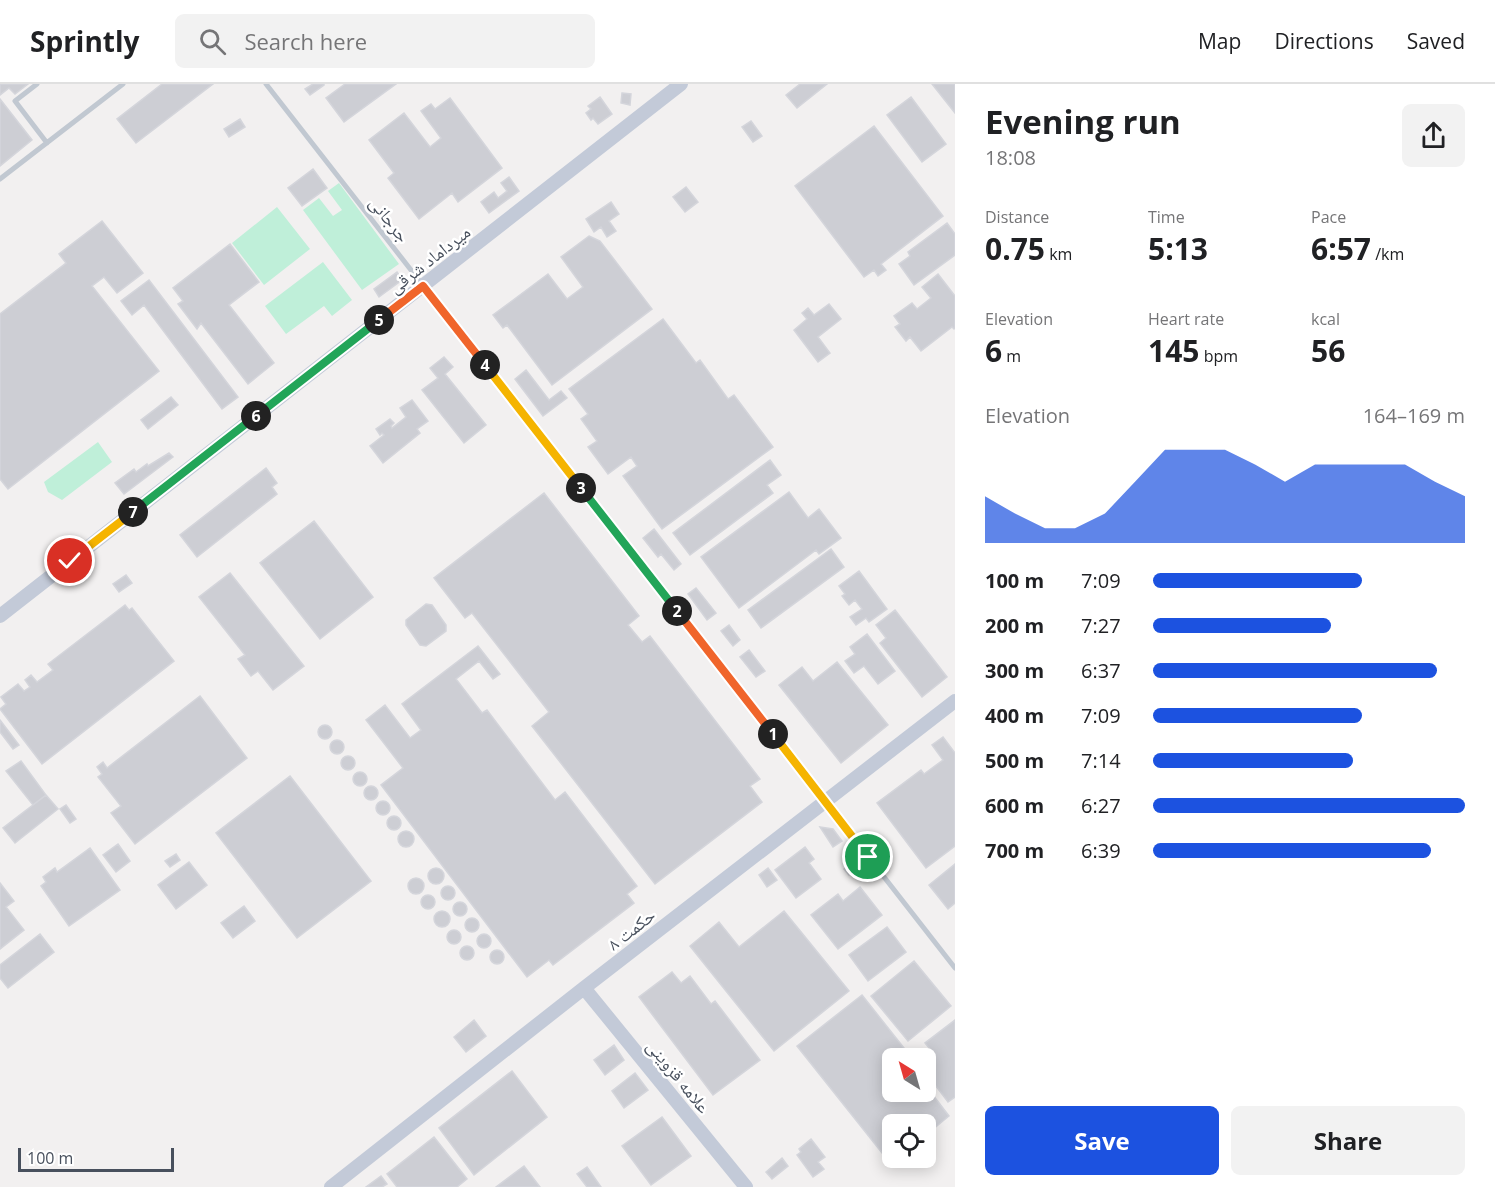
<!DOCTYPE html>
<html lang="en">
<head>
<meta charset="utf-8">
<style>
	body { margin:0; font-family:"Open Sans","Noto Naskh Arabic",sans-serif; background:#f2f2f2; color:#202124; height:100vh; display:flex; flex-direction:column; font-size:22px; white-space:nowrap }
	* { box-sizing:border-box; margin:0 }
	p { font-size:20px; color:#757577 }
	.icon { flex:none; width:33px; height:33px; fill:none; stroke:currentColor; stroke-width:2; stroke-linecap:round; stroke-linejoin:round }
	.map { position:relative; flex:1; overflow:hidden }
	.sheet { display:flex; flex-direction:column; background:#fff; width:540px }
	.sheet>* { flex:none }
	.needle { width:39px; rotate:323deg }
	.controls { position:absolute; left:882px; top:964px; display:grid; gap:12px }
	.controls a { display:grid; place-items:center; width:54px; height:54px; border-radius:9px; background:#fff; box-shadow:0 3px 15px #0003; font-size:30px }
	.scale { position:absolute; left:18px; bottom:15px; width:156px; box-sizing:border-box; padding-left:6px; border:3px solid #48505d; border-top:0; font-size:16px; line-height:21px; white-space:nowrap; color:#48505d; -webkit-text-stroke:4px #fff; paint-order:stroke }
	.pin { position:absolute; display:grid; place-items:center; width:51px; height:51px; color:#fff; margin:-26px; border:3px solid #fff; border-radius:50%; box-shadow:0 2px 6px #0007 }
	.km { position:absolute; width:30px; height:30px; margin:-15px; border-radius:50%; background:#222; color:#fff; font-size:16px; line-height:30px; text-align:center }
	.round { display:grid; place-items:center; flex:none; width:63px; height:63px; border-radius:9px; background:#f2f2f2 }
	.headline { display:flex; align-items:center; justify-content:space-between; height:102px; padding:0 30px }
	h1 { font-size:33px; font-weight:700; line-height:45px }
	.metrics { display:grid; grid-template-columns:repeat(3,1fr); gap:9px; height:102px; padding:6px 30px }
	.metrics div { display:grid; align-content:center }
	.metrics b { font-size:30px; font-weight:700 }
	.metrics small { font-size:16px; font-weight:400 }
	.metrics p { font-size:16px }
	.chart { height:168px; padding:12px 30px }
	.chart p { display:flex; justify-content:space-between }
	.chart svg { width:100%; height:108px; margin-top:6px; fill:#1c52e0; opacity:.7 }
	.button { display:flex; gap:12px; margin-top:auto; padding:12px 30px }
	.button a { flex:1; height:69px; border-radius:9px; background:#1c52e0; color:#fff; font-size:24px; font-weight:700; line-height:69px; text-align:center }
	.button a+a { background:#f2f2f2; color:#202124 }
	ul { padding:0 30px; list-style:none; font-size:20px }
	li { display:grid; grid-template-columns:96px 72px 1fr; align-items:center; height:45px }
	li i { height:15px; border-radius:8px; background:#1c52e0 }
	header { display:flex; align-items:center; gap:36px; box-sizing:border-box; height:84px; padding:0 30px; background:#fff; border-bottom:2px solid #e0e0e0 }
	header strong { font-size:28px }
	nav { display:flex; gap:33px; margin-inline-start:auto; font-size:21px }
	.search { width:420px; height:54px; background:#f2f2f2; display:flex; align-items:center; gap:15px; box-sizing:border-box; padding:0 21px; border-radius:9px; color:#757577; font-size:22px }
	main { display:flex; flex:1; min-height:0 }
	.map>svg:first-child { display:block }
	.grass { fill:#bfefd9 }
	.building { fill:#cdced4; stroke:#d4d5db; stroke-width:1.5 }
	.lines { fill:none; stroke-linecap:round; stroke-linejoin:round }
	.lane { stroke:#c1c8d1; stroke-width:5 }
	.secondary { stroke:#c3cad8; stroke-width:14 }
	.split-1-casing { stroke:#fff; stroke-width:12 }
	.split-2-casing { stroke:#fff; stroke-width:12 }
	.split-3-casing { stroke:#fff; stroke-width:12 }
	.split-4-casing { stroke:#fff; stroke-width:12 }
	.split-5-casing { stroke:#fff; stroke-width:12 }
	.split-6-casing { stroke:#fff; stroke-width:12 }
	.split-7-casing { stroke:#fff; stroke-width:12 }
	.split-8-casing { stroke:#fff; stroke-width:12 }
	.split-1 { stroke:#f5b400; stroke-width:8 }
	.split-2 { stroke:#f0652b; stroke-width:8 }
	.split-3 { stroke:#22a559; stroke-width:8 }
	.split-4 { stroke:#f5b400; stroke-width:8 }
	.split-5 { stroke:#f0652b; stroke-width:8 }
	.split-6 { stroke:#22a559; stroke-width:8 }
	.split-7 { stroke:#22a559; stroke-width:8 }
	.split-8 { stroke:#f5b400; stroke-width:8 }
	.labels { text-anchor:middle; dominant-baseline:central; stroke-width:5; stroke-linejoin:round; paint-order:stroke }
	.street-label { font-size:18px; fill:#48505d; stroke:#fff }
</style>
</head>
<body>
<header>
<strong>Sprintly</strong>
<div class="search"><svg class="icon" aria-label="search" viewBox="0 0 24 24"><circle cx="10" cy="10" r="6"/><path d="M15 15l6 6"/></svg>Search here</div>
<nav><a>Map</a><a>Directions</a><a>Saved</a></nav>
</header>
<main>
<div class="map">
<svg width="955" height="1103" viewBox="0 0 955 1103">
	<rect width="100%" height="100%" fill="#f2f0f0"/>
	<path class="grass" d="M339 99 399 180 362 206 303 126 319 114 333 132 342 126 328 107Z
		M277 123 310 165 264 201 232 159Z
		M323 178 352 216 332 232 324 222 286 250 265 222Z
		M98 358 112 378 62 416 48 408 44 398Z"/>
	<path class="building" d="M0 0H28L15 10 9 4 0 11Z
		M162 0H213L136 59 117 35Z
		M313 0H324V1L310 11 305 5Z
		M345 0H396L344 38 326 14Z
		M800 0H827L797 24 786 11Z
		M932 0H955V29Z
		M622 9 631 10 630 21 621 19Z
		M600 13 612 30 598 40 593 34 591 36 586 29 591 25 588 22Z
		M911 13 946 60 922 78 887 31Z
		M450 14 502 84 458 118 452 109 419 135 388 94 394 89 369 56 404 29 430 63 441 54 421 27 431 20 435 25Z
		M0 15 32 56 0 82Z
		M240 35 245 43 229 53 224 45Z
		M751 37 762 52 753 58 742 43Z
		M874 42 943 132 881 180 886 186 878 192 874 186 864 193 795 102Z
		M313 85 327 104 302 122 288 104Z
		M509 93 519 107 489 129 481 118 494 108 498 114 507 107 501 99Z
		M686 103 698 118 685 128 673 113Z
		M611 118 619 130 609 137 616 147 607 153 601 143 594 148 586 135Z
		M102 137 143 189 117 209 104 193 92 202 159 287 8 405 0 395V230L66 179 59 170Z
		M947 139 955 150V171L914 201 899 180 910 172 908 168Z
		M589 152 600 157 652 225 552 301 507 241 503 244 493 231 548 190 567 215 583 203 561 173Z
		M230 160 259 198 229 221 274 279 248 300 201 239 197 245 178 220 183 217 173 204Z
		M397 188 402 196 379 213 374 205Z
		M938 190 955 212V244L954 245 952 243 921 267 910 253 906 257 895 243 900 240 894 232 912 219 917 225 931 214 922 203Z
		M149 196 238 313 222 325 144 221 132 231 121 217Z
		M829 220 841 235 818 253 830 269 818 278 794 246 807 235 802 229 808 224 814 231Z
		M663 235 696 279 700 276 728 315 734 311 773 363 662 445 623 392 637 382 631 373 608 390 588 363 597 357 581 335 588 330 569 305Z
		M444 273 453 283 445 290 486 341 464 359 422 306 438 294 430 284Z
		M526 286 549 316 561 307 567 314 543 332 515 295Z
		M171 313 178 321 148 345 141 336Z
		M412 316 428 337 417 345 420 349 383 379 370 362 384 351 382 349 380 351 376 345 390 335 394 339 391 342 392 344 406 333 400 324Z
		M169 369 173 373 124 410 115 399 134 385 136 388 147 380 148 382Z
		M770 376 781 391 767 401 773 409 690 471 673 449Z
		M266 384 277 399 272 403 277 410 197 473 180 451Z
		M789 408 808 434 819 425 841 454 819 470 816 466 739 524 701 473Z
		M544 409 639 532 628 541 642 558 650 552 760 695 750 702 762 718 655 800 532 642 549 628 472 529 465 534 434 494Z
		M314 437 373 513 320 555 260 479Z
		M654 445 681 480 674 486 661 470 658 473 643 454Z
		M831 465 844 483 761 544 748 526Z
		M859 487 887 525 869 538 866 534 856 541 850 533 862 525 855 516 849 521 842 512 845 510 839 502Z
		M230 489 304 582 273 606 258 587 251 592 238 575 245 571 199 513Z
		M126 491 132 499 119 508 113 500Z
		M696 504 716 529 707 536 688 510Z
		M426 520 432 521 446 541V547L426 562 420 561 406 541V536Z
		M125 521 129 526 132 524 174 577 42 680 0 625 6 620 1 613 18 600 24 607 30 603 25 596 31 591 37 598 53 586 48 580Z
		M895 526 947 593 922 613 880 559 886 554 876 541Z
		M729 541 740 556 733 562 721 547Z
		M867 550 895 587 878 600 864 582 854 589 845 577 855 570 850 563Z
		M478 562 500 590 493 595 479 577 456 595 482 629 487 626 555 716 565 708 637 802 627 810 634 819 553 881 549 876 527 893 381 701 403 684 366 636 385 621 410 654 421 646 402 620Z
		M749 566 765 587 756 593 740 573Z
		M837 578 888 641 841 679 779 601 802 583 813 597Z
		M200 612 247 674 135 760 111 729 121 722 98 693 102 690 97 683 103 678 107 684Z
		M0 636 19 661 13 665 0 648Z
		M318 648a7 7 0 1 1 14 0a7 7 0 1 1-14 0Z
		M943 653 955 669V762L926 784 877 719 921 686 924 690 943 676 932 661Z
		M330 663a7 7 0 1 1 14 0a7 7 0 1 1-14 0Z
		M341 679a7 7 0 1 1 14 0a7 7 0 1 1-14 0Z
		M21 677 46 711 33 721 6 687Z
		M353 695a7 7 0 1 1 14 0a7 7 0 1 1-14 0Z
		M290 692 371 797 297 854 216 749Z
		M364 709a7 7 0 1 1 14 0a7 7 0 1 1-14 0Z
		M46 711 58 725 15 759 3 744Z
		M376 724a7 7 0 1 1 14 0a7 7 0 1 1-14 0Z
		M66 721 76 735 70 739 60 725Z
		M387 739a7 7 0 1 1 14 0a7 7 0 1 1-14 0Z
		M820 743 833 745 842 757 833 763Z
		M398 755a8 8 0 1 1 16 0a8 8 0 1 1-16 0Z
		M118 760 130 777 116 788 103 771Z
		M805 763 814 775 809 779 821 795 796 814 775 786Z
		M90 764 120 806 69 842 41 802 46 798 43 793 55 784 57 788Z
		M176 770 180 776 170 783 165 777Z
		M857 774 862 781 849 791 844 785Z
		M189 778 207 801 176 825 158 801Z
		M955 780V819L948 825 929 801Z
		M768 784 777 796 767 803 759 791Z
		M428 792a8 8 0 1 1 16 0a8 8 0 1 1-16 0Z
		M408 802a8 8 0 1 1 16 0a8 8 0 1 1-16 0Z
		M0 799 14 817 6 823 24 846 0 865Z
		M441 809a7 7 0 1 1 14 0a7 7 0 1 1-14 0Z
		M860 803 882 831 838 865 811 831 838 810 843 817Z
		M421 818a7 7 0 1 1 14 0a7 7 0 1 1-14 0Z
		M453 825a7 7 0 1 1 14 0a7 7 0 1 1-14 0Z
		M244 822 255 837 233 854 221 839Z
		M784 827 849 907 774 967 690 862 719 838 739 863Z
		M434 835a8 8 0 1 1 16 0a8 8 0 1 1-16 0Z
		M465 841a7 7 0 1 1 14 0a7 7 0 1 1-14 0Z
		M887 843 906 868 868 897 849 871Z
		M447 853a7 7 0 1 1 14 0a7 7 0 1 1-14 0Z
		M477 857a7 7 0 1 1 14 0a7 7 0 1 1-14 0Z
		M40 850 54 868 8 904 0 894V881Z
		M460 869a7 7 0 1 1 14 0a7 7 0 1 1-14 0Z
		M490 873a7 7 0 1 1 14 0a7 7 0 1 1-14 0Z
		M914 877 951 922 908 957 871 912Z
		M672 888 681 899 690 892 711 920 715 917 760 976 713 1011 639 913Z
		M862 911 908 969 902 973 904 975H892V1008H926V1002L949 1032 926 1051V1041H892V1074H896L890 1079 797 962Z
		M474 936 486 952 466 968 454 953Z
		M955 936V1013L948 1018 926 989 925 975 933 969 925 959Z
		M614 961 624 976 605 991 594 976Z
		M512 987 547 1033 474 1091 439 1044Z
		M635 989 648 1006 624 1024 612 1007Z
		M662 1033 691 1072 651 1101 622 1062Z
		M434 1053 467 1095 457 1103H397L387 1090Z
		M811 1055 825 1073 818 1078 824 1085 813 1093 797 1071 801 1068 799 1065Z
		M782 1074 788 1082 772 1095 766 1088Z
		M524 1082 540 1103H496Z
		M587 1083 601 1103H587L577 1090Z
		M381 1092 387 1100 382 1103H366Z"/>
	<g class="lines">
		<path class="lane" d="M37 0 15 17 47 59
			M266 0 955 884
			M0 95 123 0"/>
		<path class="secondary" d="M0 532 681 0
			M584 904 746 1103
			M331 1103 584 904 955 617"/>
	</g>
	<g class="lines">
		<g class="split-1-casing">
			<path id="split-1" d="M773 650 868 773"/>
		</g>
		<g class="split-2-casing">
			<path id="split-2" d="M677 527 773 650"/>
		</g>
		<g class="split-3-casing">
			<path id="split-3" d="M581 404 677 527"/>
		</g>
		<g class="split-4-casing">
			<path id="split-4" d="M485 281 581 404"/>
		</g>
		<g class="split-5-casing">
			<path id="split-5" d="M379 236 423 202 485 281"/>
		</g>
		<g class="split-6-casing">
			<path id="split-6" d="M256 332 379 236"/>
		</g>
		<g class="split-7-casing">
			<path id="split-7" d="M133 428 256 332"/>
		</g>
		<g class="split-8-casing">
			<path id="split-8" d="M70 477 133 428"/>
		</g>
		<use href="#split-1" class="split-1"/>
		<use href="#split-2" class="split-2"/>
		<use href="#split-3" class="split-3"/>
		<use href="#split-4" class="split-4"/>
		<use href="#split-5" class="split-5"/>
		<use href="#split-6" class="split-6"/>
		<use href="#split-7" class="split-7"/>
		<use href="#split-8" class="split-8"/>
	</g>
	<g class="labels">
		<g class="street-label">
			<text transform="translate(390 135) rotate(52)">جرجانی</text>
			<text transform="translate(429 175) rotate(-38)">میرداماد شرقی</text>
			<text transform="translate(631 845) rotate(-38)">حکمت ۸</text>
			<text transform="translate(679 992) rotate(51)">علامه قزوینی</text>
		</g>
	</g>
</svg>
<div class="controls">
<a><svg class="needle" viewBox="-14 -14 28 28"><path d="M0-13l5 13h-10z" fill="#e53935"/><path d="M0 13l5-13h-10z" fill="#757577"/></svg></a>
<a><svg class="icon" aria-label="locate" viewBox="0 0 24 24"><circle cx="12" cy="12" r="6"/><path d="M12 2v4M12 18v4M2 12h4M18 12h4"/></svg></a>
</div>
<div class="scale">100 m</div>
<div class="pin" style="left:868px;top:773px;background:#1e9e55"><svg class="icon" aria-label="arrive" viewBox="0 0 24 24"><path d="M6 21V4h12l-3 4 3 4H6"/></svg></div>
<div class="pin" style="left:70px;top:477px;background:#d93025"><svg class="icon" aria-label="check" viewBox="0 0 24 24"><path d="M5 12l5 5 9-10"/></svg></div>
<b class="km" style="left:773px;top:650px">1</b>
<b class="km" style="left:677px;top:527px">2</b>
<b class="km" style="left:581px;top:404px">3</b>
<b class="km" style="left:485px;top:281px">4</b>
<b class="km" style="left:379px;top:236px">5</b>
<b class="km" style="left:256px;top:332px">6</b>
<b class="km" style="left:133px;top:428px">7</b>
</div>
<section class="sheet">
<div class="headline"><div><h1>Evening run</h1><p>18:08</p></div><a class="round"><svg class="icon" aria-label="share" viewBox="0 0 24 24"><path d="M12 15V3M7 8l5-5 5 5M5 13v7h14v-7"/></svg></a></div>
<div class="metrics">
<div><p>Distance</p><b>0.75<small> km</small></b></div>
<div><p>Time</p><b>5:13</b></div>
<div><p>Pace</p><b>6:57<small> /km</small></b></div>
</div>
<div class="metrics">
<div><p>Elevation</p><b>6<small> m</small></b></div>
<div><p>Heart rate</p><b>145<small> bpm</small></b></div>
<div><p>kcal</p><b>56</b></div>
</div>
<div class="chart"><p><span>Elevation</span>164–169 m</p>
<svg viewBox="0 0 160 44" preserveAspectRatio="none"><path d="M0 44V25L10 32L20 38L30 38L40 32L50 19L60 6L70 6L80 6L90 12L100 19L110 12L120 12L130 12L140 12L150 19L160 25V44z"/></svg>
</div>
<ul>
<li><b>100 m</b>7:09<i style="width:67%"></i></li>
<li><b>200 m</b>7:27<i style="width:57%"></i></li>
<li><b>300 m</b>6:37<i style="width:91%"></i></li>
<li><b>400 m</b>7:09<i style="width:67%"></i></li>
<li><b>500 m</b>7:14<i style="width:64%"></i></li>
<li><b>600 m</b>6:27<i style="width:100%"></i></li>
<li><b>700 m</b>6:39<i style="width:89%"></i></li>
</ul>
<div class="button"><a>Save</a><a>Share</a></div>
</section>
</main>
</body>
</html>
